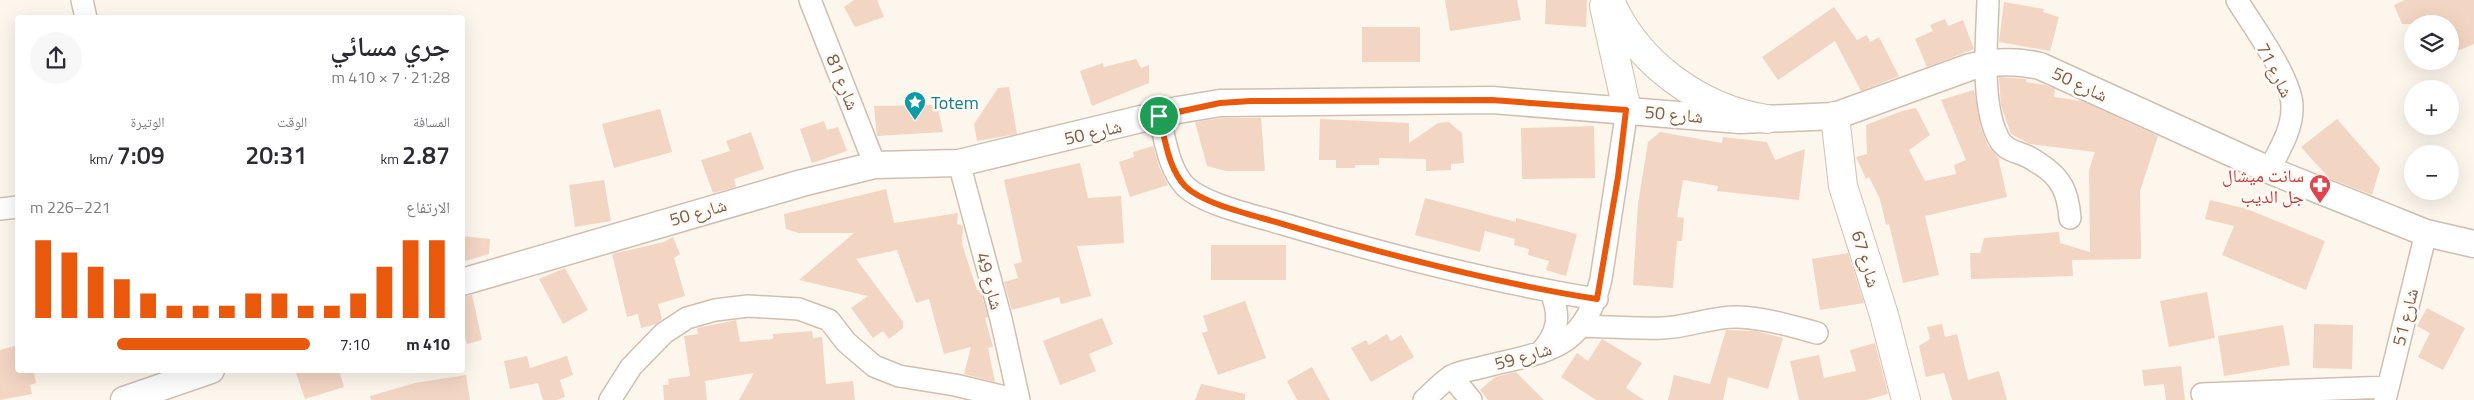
<!DOCTYPE html>
<html lang="ar">
<head>
<meta charset="utf-8">
<style>
	body { margin:0; font-family:"Titillium Web","Noto Naskh Arabic",sans-serif; background:#f7f7f7; color:#2b2b33; direction:rtl; height:100vh; display:flex; flex-direction:column; font-size:19px; white-space:nowrap }
	* { box-sizing:border-box; margin:0 }
	p { font-size:16px; color:#7c7c81 }
	.icon { flex:none; width:28px; height:28px; fill:none; stroke:currentColor; stroke-width:2; stroke-linecap:round; stroke-linejoin:round }
	.map { position:relative; flex:1; overflow:hidden; direction:ltr }
	.sheet { position:absolute; left:15px; top:15px; width:450px; height:358px; display:flex; flex-direction:column; background:#fff; border-radius:5px; box-shadow:0 5px 20px #0002; direction:rtl }
	.sheet>* { flex:none }
	.buttons { position:absolute; left:2404px; top:15px; display:grid; gap:10px }
	.buttons a { display:grid; place-items:center; width:55px; height:55px; border-radius:50%; background:#fff; box-shadow:0 5px 20px #0002; font-size:25px }
	.pin { position:absolute; display:grid; place-items:center; width:42px; height:42px; color:#fff; margin:-21px; border:2px solid #fff; border-radius:50%; box-shadow:0 1px 5px #0007 }
	.round { display:grid; place-items:center; flex:none; width:52px; height:52px; border-radius:26px; background:#f7f7f7 }
	.headline { display:flex; align-items:center; justify-content:space-between; height:85px; padding:0 15px }
	h1 { font-size:28px; font-weight:600; line-height:38px }
	.figures { display:grid; grid-template-columns:repeat(3,1fr); gap:8px; height:85px; padding:5px 15px }
	.figures div { display:grid; align-content:center }
	.figures b { font-size:25px; font-weight:600 }
	.figures small { font-size:14px; font-weight:400 }
	.figures p { font-size:14px }
	.chart { height:140px; padding:10px 15px }
	.chart p { display:flex; justify-content:space-between }
	.chart svg { width:100%; height:90px; margin-top:5px; stroke:#ea580c; stroke-width:6 }
	ul { padding:0 15px; list-style:none; font-size:16px }
	li { display:grid; grid-template-columns:80px 60px 1fr; align-items:center; height:38px }
	li i { height:12px; border-radius:6px; background:#ea580c }
	.map>svg:first-child { display:block }
	.building { fill:#f3d5c3 }
	.lines { fill:none; stroke-linecap:round; stroke-linejoin:round }
	.minor-casing { stroke:#d1beb0; stroke-width:24 }
	.tertiary-casing { stroke:#d1beb0; stroke-width:29 }
	.secondary-casing { stroke:#d6c0b0; stroke-width:30 }
	.minor { stroke:#fff; stroke-width:21 }
	.tertiary { stroke:#fff; stroke-width:26 }
	.secondary { stroke:#fff; stroke-width:28 }
	.route-casing { stroke:#fff; stroke-width:10 }
	.route { stroke:#ea580c; stroke-width:6 }
	.labels { text-anchor:middle; dominant-baseline:central; stroke-width:5; stroke-linejoin:round; paint-order:stroke }
	.street-label { font-size:18px; fill:#7a5c4d; stroke:#fffaf3 }
	.culture-label { font-size:18px; fill:#0d838f; stroke:#fffaf3; text-anchor:start }
	.health-label { font-size:18px; fill:#be3a42; stroke:#fffaf3; text-anchor:end }
</style>
</head>
<body>
<div class="map">
<svg width="2474" height="400" viewBox="0 0 2474 400">
	<rect width="100%" height="100%" fill="#fdf6ec"/>
	<path class="building" d="M854 0H877L884 17 855 27 844 7Z
		M1445 0H1517L1521 20 1450 31Z
		M1546 0H1587L1586 27 1545 24Z
		M2405 0H2474V44L2450 54V24H2402L2394 5Z
		M2004 2 2044 9 2043 12 2059 17 2050 51 1999 42Z
		M1834 7 1857 40 1867 35 1870 42 1879 37 1899 76 1861 91 1835 41 1778 80 1762 57Z
		M1945 19 1948 26 1963 20 1974 49 1927 67 1915 39 1933 31 1930 25Z
		M1362 27H1420V62H1362Z
		M1136 59 1141 68 1149 65V83L1092 106 1080 71 1103 63 1104 67Z
		M1999 77 2026 79V82L2045 85 2055 89 2054 97 2082 101 2158 136 2140 191 2141 259 2072 260 2073 276 1971 279 1970 253H1980L1984 238 2059 232 2060 243 2090 252 2089 170 2095 152 2030 144 2011 134 2001 106Z
		M1009 87 1017 134 977 141 974 124 998 88Z
		M1974 90 1981 128 1988 146 1998 157 2007 197 1925 216 1939 275 1903 283 1889 224 1886 225 1880 199 1869 177 1866 179 1856 157 1867 154 1866 125 1902 111 1916 108 1930 135 1909 150 1925 181 1956 174 1954 165 1966 160 1941 100Z
		M937 105 943 132 877 136 874 106Z
		M660 109 672 152 614 168 602 124Z
		M1221 118H1261L1265 171H1226L1207 166 1195 122Z
		M1320 119 1409 123V143L1438 123 1449 122 1462 133 1464 163 1451 164V170L1426 171V159L1379 158V165H1355V168H1336V160H1319Z
		M2337 119 2380 168 2372 195 2329 178 2301 147Z
		M824 121 827 130 838 127 847 151 812 163 800 129Z
		M1594 126 1595 178 1522 179 1521 128Z
		M751 132 764 169 734 179 736 187 713 193 701 160 730 151 726 141Z
		M1660 132 1722 143 1723 137 1767 142 1775 160 1805 149 1799 200 1717 191 1718 186 1683 180 1677 217 1684 218 1682 241H1677L1673 288 1633 285 1638 204 1648 142Z
		M1153 146 1159 167 1168 185 1130 197 1119 162 1134 157 1133 152Z
		M1080 163 1088 198 1121 196 1124 243 1077 246 1091 296 1061 304 1059 297 1012 310 1004 282 1018 278 1014 264 1022 262 1004 180Z
		M604 180 611 221 575 227 569 185Z
		M886 189 894 223 958 213 957 224 963 226 962 244 977 290 980 289 988 317 985 318 993 347 988 348 995 382 964 374 971 347 944 354 929 299 916 303 897 250 856 259 903 322V328L889 339 883 331 873 338 851 308 868 296 799 280 854 233H798L786 229 784 214Z
		M1425 198 1516 222V218L1577 234 1566 276 1546 270 1549 261 1528 255 1529 249 1514 245 1515 239 1485 231 1480 252 1415 235Z
		M2210 200 2247 209 2325 241 2306 290 2222 255 2234 226 2205 219Z
		M462 236 490 239 489 254 462 262Z
		M673 237 680 254 674 258 685 296 658 304 662 319 656 324 641 328 638 314 627 317 612 254 664 242Z
		M1211 245H1286V280H1211Z
		M1848 253 1864 303 1820 310 1812 259Z
		M565 268 588 310 563 324 539 279Z
		M2207 292 2215 338 2169 347 2160 301Z
		M472 295 482 340 467 344 462 327V297Z
		M1245 301 1266 358 1218 375 1202 333 1208 331 1203 316Z
		M2427 308 2465 328 2443 370 2418 357 2430 333 2417 326Z
		M1102 318 1113 344 1089 354 1096 371 1060 385 1043 341Z
		M736 320 740 342 773 339V334L812 331 813 338 822 337 826 384 853 381 855 400H739L754 373 705 381 707 400H664L663 385H669L668 379 690 376 684 336 698 334 697 328Z
		M1942 324 1945 337 1957 334 1968 380 1999 371 2007 400H1952L1944 373 1926 377 1919 346 1930 339 1927 327Z
		M2314 324 2353 325 2352 369 2313 368Z
		M2283 325 2290 365 2224 376 2218 336Z
		M1726 330 1756 331 1783 338 1768 389 1728 377 1723 400H1668L1674 375 1710 384Z
		M1387 334 1391 341 1401 335 1414 357 1371 382 1351 348 1366 340 1369 345Z
		M1602 339 1642 363 1626 388 1644 400H1596L1561 377 1577 353 1588 361Z
		M1875 343 1888 394 1866 400H1799L1790 361 1819 355 1824 378 1856 371 1850 350Z
		M18 345V370H33L36 383 30 385 32 394 0 400V350Z
		M527 356 530 368 567 356 573 375 560 380 565 397 556 400H543L538 383 510 389 504 361Z
		M2181 366 2185 400H2166L2164 384 2144 386 2142 370Z
		M1312 367 1330 400H1297L1287 381Z
		M295 370H339L344 387 305 399Z
		M1516 372 1544 400H1488L1480 390 1495 377Z
		M466 375 470 400H371L370 396 415 383Z
		M1201 384 1245 394V400H1195Z"/>
	<g class="lines">
		<g class="minor-casing">
			<path id="minor" d="M82 0 86 18
				M810 0 875 165
				M1988 0C1987 38 1980 105 1999 139 2005 150 2014 151 2024 155 2030 157 2035 161 2040 164 2062 178 2068 193 2070 218
				M2237 0C2252 25 2294 81 2292 109 2292 131 2278 152 2269 170
				M1159 116C1165 138 1168 168 1185 186 1204 205 1257 216 1283 224 1387 255 1490 282 1597 299
				M959 163 1001 319 1019 400
				M0 209 18 207
				M1583 326C1609 327 1637 329 1663 328 1689 327 1713 316 1738 317 1765 318 1791 326 1817 333
				M1540 353C1558 333 1561 317 1551 292
				M1451 376 1471 400
				M2202 394 2388 387
				M610 400 631 367 664 333 687 318 715 310 748 306 799 309 829 320 846 342 874 366 899 376 955 385 1018 400
				M1424 400C1432 393 1441 383 1450 377 1458 371 1473 370 1483 367 1546 351 1584 352 1601 279L1627 110
				M2385 400 2426 233"/>
		</g>
		<g class="tertiary-casing">
			<path id="tertiary" d="M462 282 802 183 875 165 959 163 1178 110 1220 103 1492 100 1740 120 1835 116 1970 67C1994 61 2015 60 2040 66L2269 170 2426 233 2474 244
				M124 400 211 370"/>
		</g>
		<g class="secondary-casing">
			<path id="secondary" d="M1610 0C1636 63 1701 109 1767 119
				M1604 6 1627 110
				M1835 116 1843 186 1884 315 1906 400"/>
		</g>
		<use href="#minor" class="minor"/>
		<use href="#tertiary" class="tertiary"/>
		<use href="#secondary" class="secondary"/>
	</g>
	<g class="lines">
		<g class="route-casing">
			<path id="route" d="M1492 100 1626 110 1618 177 1597 299C1490 282 1387 255 1283 224 1257 216 1204 205 1185 186 1168 168 1165 138 1159 116L1220 103 1251 101Z"/>
		</g>
		<use href="#route" class="route"/>
	</g>
	<defs>
		<g id="sight-pin" transform="scale(1.125)"><path d="M0 17L-7.5 6A9.5 9.5 0 1 1 7.5 6Z" fill="#0f9aa8" stroke="#fffaf3"/><path d="M0-6L1.8-2.2L6-1.7L2.9 1.2L3.7 5.4L0 3.3L-3.7 5.4L-2.9 1.2L-6-1.7L-1.8-2.2Z" fill="#fff"/></g>
		<g id="pharmacy-pin" transform="scale(1.125)"><path d="M0 17L-7.5 6A9.5 9.5 0 1 1 7.5 6Z" fill="#e0444e" stroke="#fffaf3"/><path d="M-2-6h4v4h4v4h-4v4h-4v-4h-4v-4h4Z" fill="#fff"/></g>
	</defs>
	<g fill-rule="evenodd">
		<use href="#sight-pin" x="915" y="102"/>
		<use href="#pharmacy-pin" x="2320" y="185"/>
	</g>
	<g class="labels">
		<g class="street-label">
			<text transform="translate(2275 70) rotate(63)">شارع 71</text>
			<text transform="translate(843 82) rotate(68)">شارع 81</text>
			<text transform="translate(2080 84) rotate(25)">شارع 50</text>
			<text transform="translate(1674 114) rotate(5)">شارع 50</text>
			<text transform="translate(1093 132) rotate(-13)">شارع 50</text>
			<text transform="translate(698 212) rotate(-16)">شارع 50</text>
			<text transform="translate(1866 259) rotate(73)">شارع 67</text>
			<text transform="translate(990 281) rotate(75)">شارع 49</text>
			<text transform="translate(2405 317) rotate(-76)">شارع 51</text>
			<text transform="translate(1523 356) rotate(-16)">شارع 59</text>
		</g>
		<g class="culture-label">
			<text x="931" y="102">Totem</text>
		</g>
		<g class="health-label">
			<text x="2304" y="175">سانت ميشال<tspan x="2304" dy="21">جل الديب</tspan></text>
		</g>
	</g>
</svg>
<div class="buttons">
<a><svg class="icon" aria-label="layers" viewBox="0 0 24 24"><path d="M12 4l9 5-9 5-9-5zM3 14l9 5 9-5"/></svg></a>
<a>+</a>
<a>−</a>
</div>
<div class="pin" style="left:1159px;top:116px;background:#1e9e55"><svg class="icon" aria-label="arrive" viewBox="0 0 24 24"><path d="M6 21V4h12l-3 4 3 4H6"/></svg></div>
<section class="sheet">
<div class="headline"><div><h1>جري مسائي</h1><p>21:28 · 7 × 410 m</p></div><a class="round"><svg class="icon" aria-label="share" viewBox="0 0 24 24"><path d="M12 15V3M7 8l5-5 5 5M5 13v7h14v-7"/></svg></a></div>
<div class="figures">
<div><p>المسافة</p><b>2.87<small> km</small></b></div>
<div><p>الوقت</p><b>20:31</b></div>
<div><p>الوتيرة</p><b>7:09<small> /km</small></b></div>
</div>
<div class="chart"><p><span>الارتفاع</span>221–226 m</p>
<svg viewBox="0 0 160 44" preserveAspectRatio="none"><path d="M5 44V6M15 44V12M25 44V19M35 44V25M45 44V32M55 44V38M65 44V38M75 44V38M85 44V32M95 44V32M105 44V38M115 44V38M125 44V32M135 44V19M145 44V6M155 44V6"/></svg>
</div>
<ul>
<li><b>410 m</b>7:10<i style="width:69%"></i></li>
</ul>
</section>
</div>
</body>
</html>
